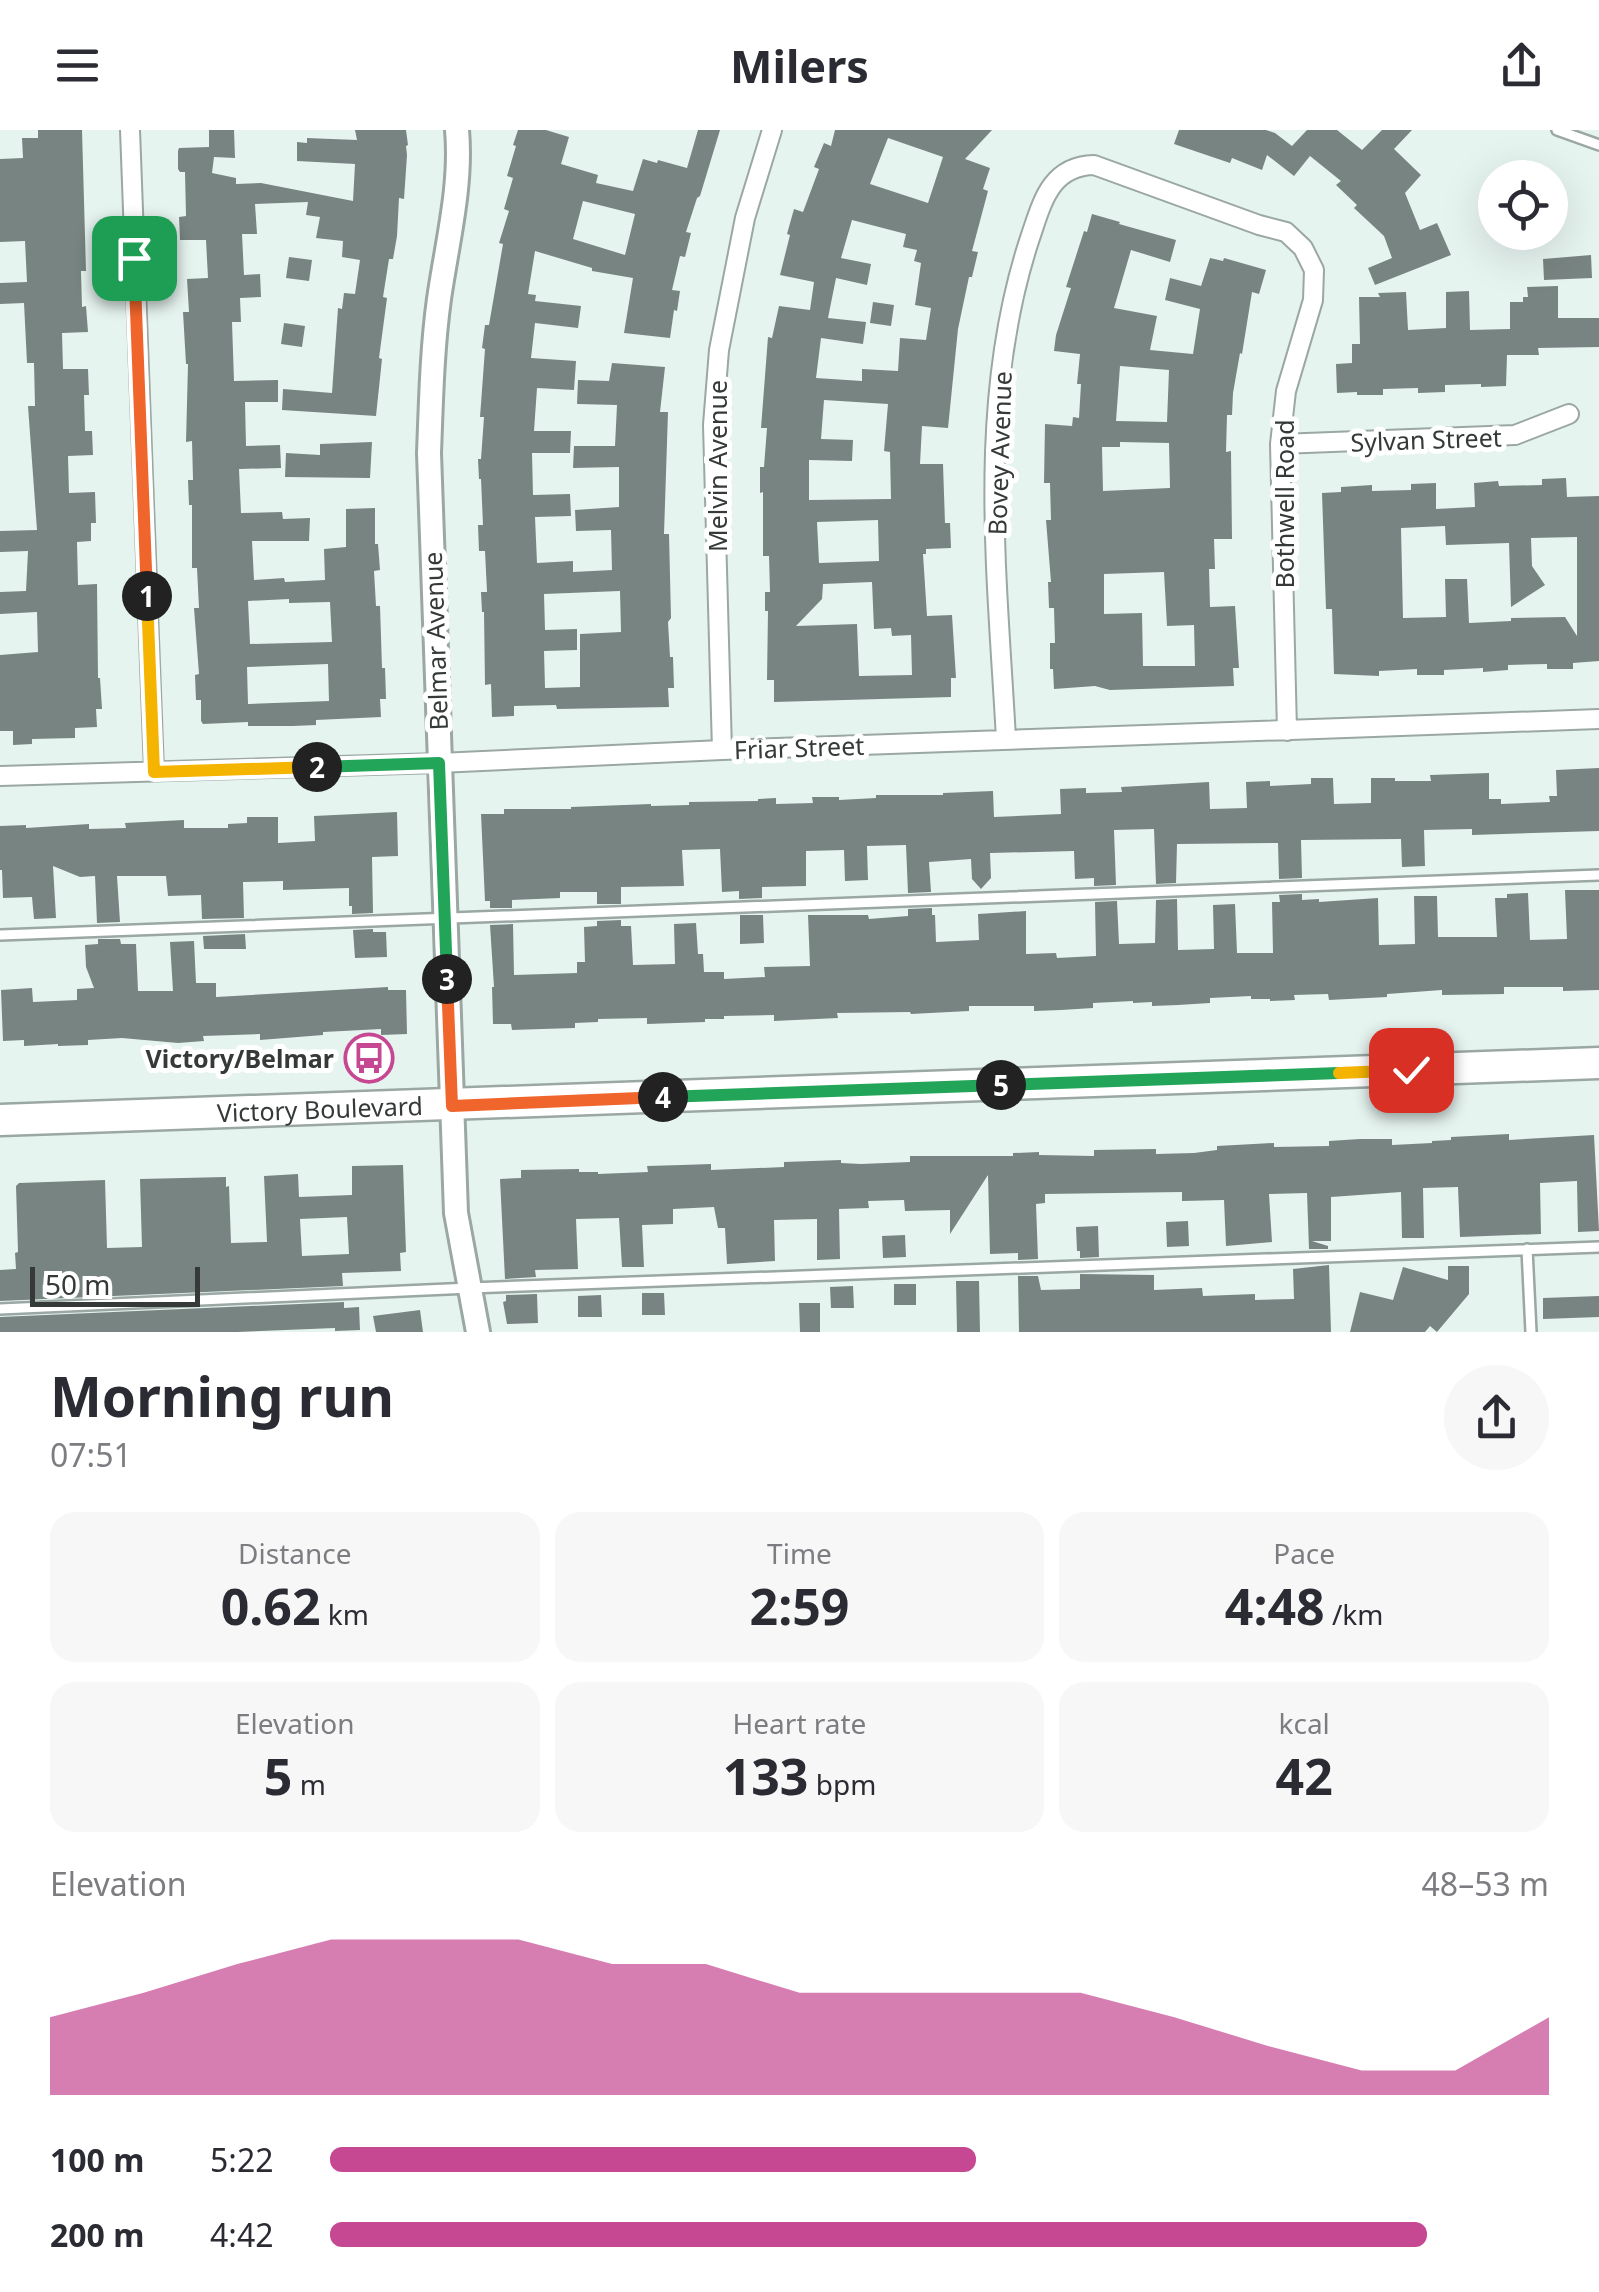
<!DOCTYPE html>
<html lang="en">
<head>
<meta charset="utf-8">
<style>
	body { margin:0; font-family:"Noto Sans",sans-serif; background:#f7f7f7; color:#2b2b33; height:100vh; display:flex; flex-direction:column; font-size:38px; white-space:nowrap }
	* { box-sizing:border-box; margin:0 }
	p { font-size:32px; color:#7c7c81 }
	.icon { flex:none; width:55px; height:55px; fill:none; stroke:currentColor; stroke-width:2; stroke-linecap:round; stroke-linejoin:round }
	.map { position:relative; height:1202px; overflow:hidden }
	.panel { display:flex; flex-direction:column; background:#fff; flex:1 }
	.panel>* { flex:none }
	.fabs { position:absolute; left:1478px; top:30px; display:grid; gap:20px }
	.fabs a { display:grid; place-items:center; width:90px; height:90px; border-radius:50%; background:#fff; box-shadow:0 10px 40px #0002; font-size:50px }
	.scale { position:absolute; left:30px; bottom:25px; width:170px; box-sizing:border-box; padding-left:10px; border:5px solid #353a39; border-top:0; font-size:28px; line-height:35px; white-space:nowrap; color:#353a39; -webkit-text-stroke:8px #fff; paint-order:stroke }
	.pin { position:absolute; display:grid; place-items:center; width:85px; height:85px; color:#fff; margin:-42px; border-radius:20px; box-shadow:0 5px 15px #0006 }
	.km { position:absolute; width:50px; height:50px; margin:-25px; border-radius:50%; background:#222; color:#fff; font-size:28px; line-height:50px; text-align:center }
	.round { display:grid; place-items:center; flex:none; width:105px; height:105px; border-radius:52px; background:#f7f7f7 }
	.head { display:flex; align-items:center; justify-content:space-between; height:170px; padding:0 50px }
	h1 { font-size:55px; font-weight:700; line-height:75px }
	.stats { display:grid; grid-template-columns:repeat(3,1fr); gap:15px; height:170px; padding:10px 50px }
	.stats div { display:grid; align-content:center; border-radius:25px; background:#f7f7f7; text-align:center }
	.stats b { font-size:50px; font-weight:700 }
	.stats small { font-size:28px; font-weight:400 }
	.stats p { font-size:28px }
	.chart { height:280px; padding:20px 50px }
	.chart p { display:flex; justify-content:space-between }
	.chart svg { width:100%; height:180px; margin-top:10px; fill:#c64792; opacity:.7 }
	ul { padding:0 50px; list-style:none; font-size:32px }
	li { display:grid; grid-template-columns:160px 120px 1fr; align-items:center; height:75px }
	li i { height:25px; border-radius:12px; background:#c64792 }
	header { display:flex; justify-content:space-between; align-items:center; height:130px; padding:0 50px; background:#fff; font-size:45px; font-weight:700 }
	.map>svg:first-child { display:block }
	.building { fill:#788481; fill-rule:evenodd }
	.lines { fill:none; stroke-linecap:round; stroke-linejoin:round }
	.service-casing { stroke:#9aa7a3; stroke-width:14 }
	.minor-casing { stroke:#9aa7a3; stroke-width:22 }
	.tertiary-casing { stroke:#9aa7a3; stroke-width:28 }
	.primary-casing { stroke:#9aa7a3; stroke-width:35 }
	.service { stroke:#fff; stroke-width:9 }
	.minor { stroke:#fff; stroke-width:18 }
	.tertiary { stroke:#fff; stroke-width:22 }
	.primary { stroke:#fff; stroke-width:30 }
	.split-1-casing { stroke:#fff; stroke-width:20 }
	.split-2-casing { stroke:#fff; stroke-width:20 }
	.split-3-casing { stroke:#fff; stroke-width:20 }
	.split-4-casing { stroke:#fff; stroke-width:20 }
	.split-5-casing { stroke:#fff; stroke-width:20 }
	.split-6-casing { stroke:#fff; stroke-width:20 }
	.split-7-casing { stroke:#fff; stroke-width:20 }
	.split-1 { stroke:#f0652b; stroke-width:12 }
	.split-2 { stroke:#f5b400; stroke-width:12 }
	.split-3 { stroke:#22a559; stroke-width:12 }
	.split-4 { stroke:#f0652b; stroke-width:12 }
	.split-5 { stroke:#22a559; stroke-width:12 }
	.split-6 { stroke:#22a559; stroke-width:12 }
	.split-7 { stroke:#f5b400; stroke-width:12 }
	.labels { text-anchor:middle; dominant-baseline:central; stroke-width:10; stroke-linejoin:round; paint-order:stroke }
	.street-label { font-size:25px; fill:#353a39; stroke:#fff }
	.poi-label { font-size:25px; font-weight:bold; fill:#353a39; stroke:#fff; text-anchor:end }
</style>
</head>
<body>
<header><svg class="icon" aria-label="menu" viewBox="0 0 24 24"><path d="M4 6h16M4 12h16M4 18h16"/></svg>Milers<svg class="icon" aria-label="share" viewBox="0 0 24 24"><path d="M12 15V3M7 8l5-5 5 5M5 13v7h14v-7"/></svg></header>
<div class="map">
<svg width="1599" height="1202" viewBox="0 0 1599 1202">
	<rect width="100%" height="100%" fill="#e6f4f0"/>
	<path class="building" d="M38 0H82L86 141H81L82 177 86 176 88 202 62 203 63 239H88L89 265H84L85 301H92L93 325 68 326 69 363 95 362 96 393H91V411L77 412 78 455 97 454 98 548H100L102 579H96L97 597 75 598V608L32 609V614L13 615V601H0V525L38 522 37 482 0 484V462L26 461 28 421 0 422V401L37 400 28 276H35L34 233H27L24 173 0 174V153L27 152 25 111 0 112V29L23 28 22 8H38Z
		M209 0H234L235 28 214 27 212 43 236 48V54L261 53 353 71 355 34 297 31V12L307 13V8L357 10 355 0H406L408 15 406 16 407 25 404 69 399 68 397 106 393 129H389L383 167 387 168 379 228 382 229 376 286 282 280 283 259 332 263 338 178 342 179 344 163 355 164 360 130 342 127 343 111 316 108 320 87 306 85 308 72 255 74 257 104H242L244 145 260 144 261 167 240 168 241 192H232L234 251 278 250V272H245L246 316 280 315 281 338 239 339 241 383 282 382 283 389 310 388 309 411H252L254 450 284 448 285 452 325 450 324 419 346 417V379L375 378V414H378L380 440 374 441 376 476H380L382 538H385L386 569H380L381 587 316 590V595L293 596H248V592L203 594 201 591V570H196L195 545 199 544 194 478H199L197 438H192V375H189L188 350H193L192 311 186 312 188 234H186L183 182H189L187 149 208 148 206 110H180L179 87 186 86 185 42H180L178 39V21L179 18 209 17ZM289 469V473L330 472 332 512 250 514 248 471ZM328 534 329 571 248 574 247 537Z
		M518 0H546L569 7 561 34 598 45 596 53 633 61 643 29 657 33 658 30 687 38 698 0H720L700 66 697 68 686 102 691 103 685 127 680 126 672 160 680 161 677 181 674 180 670 208 624 203 633 148 592 141V138L535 121 528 164 536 165 535 171 581 176 578 198 535 193 531 228 576 231 574 260 537 258 534 301H571L570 323H532L533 365 570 364 571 386 535 387 537 433 573 431V442L612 440 611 400 576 401 575 380 619 377V337L573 338 574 316H615L617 275 577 274 578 250 609 251 612 233 665 237 660 282H668L664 404H669L671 488 668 492 670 527H673L674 558H668L669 577 557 579 556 575 514 576V586L492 587 491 554 485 555 484 482H482L481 462H487L485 421H479L478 395H483L481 349H479L478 329H481L484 287H480L485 219 482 218 485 195H489L503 114 499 113 509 81 504 79 513 48 507 46 516 16 513 15ZM583 71 635 84 625 125 573 109ZM620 461 621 502 580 504V557L545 558 544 521 577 520V499L545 500 544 464Z
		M835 0H992L965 29 990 38 983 59 988 61 972 121 978 122 972 147H969L958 199 948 298 922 296 920 334H943L945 393H950L951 418 926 419V424H923L927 486 952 485 956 548H951V567L774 572V550H767L768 481H765V462H770L769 426H763V362L760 363V337H764L767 298H761L768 207 772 208 779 176 810 180 814 152 780 145 790 105 787 104 794 79 803 82 819 39 814 37 824 13 831 16ZM888 8 943 27 928 73 870 54ZM852 90 906 104 903 117 917 120 914 131 921 133 915 175 931 178 926 210 900 208 898 241 862 239V251L816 248 821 208 863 214 866 192 828 188 836 148 867 155 871 134 841 128ZM824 270 888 274 884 321 890 322 891 369 809 370V330L852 331 853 310 821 309ZM878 390 879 431 819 433 817 392ZM872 452 874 499 891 498 892 506 911 505 912 545 859 546 857 494 796 496 822 469 823 454Z
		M1179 0H1266L1275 3 1292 16 1307 0H1337L1362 20 1382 0H1412L1394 19 1421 45 1405 63 1420 100 1437 93 1451 125 1375 155 1368 138 1392 128 1384 106 1354 78 1357 75 1336 55 1341 51 1310 26 1294 46 1267 25 1262 40 1232 28 1230 33 1174 14Z
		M1092 84 1120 92 1119 94 1176 110 1170 132 1131 120 1114 178 1157 186 1150 220 1193 224 1200 179 1165 170 1170 148 1201 156 1210 128 1223 131 1224 128 1266 140 1259 164 1252 162 1242 224 1240 223 1233 263 1232 285H1227L1226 322 1231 321 1232 409H1214L1215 439H1209L1210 477 1235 476 1239 538H1233L1234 556 1110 560 1095 556 1054 559 1053 539H1050V513H1055L1054 478H1049L1048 452H1051L1046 390H1051L1050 353H1044L1045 294 1072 296 1073 287 1079 288 1081 254H1077L1080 224 1054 221 1056 205 1071 158 1066 157 1084 101 1087 102ZM1120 236 1169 240 1167 292 1116 291ZM1120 312 1169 313 1170 358 1103 361 1102 317H1120ZM1164 442 1167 496 1194 495 1195 536H1143L1142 483 1104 484V444Z
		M1591 125 1592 148 1544 150 1543 129Z
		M289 127 312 130 309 151 286 148Z
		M1558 156V188H1599V217L1538 218 1539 225H1507L1506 256 1481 257V254L1445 255V262L1418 263V258L1383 259V265H1357V262L1337 263 1336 234 1352 233V214H1360L1359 167H1380L1378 163 1406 162 1408 200 1446 198V162L1469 161 1470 200 1510 199V172H1523V167H1528L1527 157Z
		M873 172 894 175 891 196 870 193Z
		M284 193 305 196 302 217 281 214Z
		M372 312 370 348 285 347 286 323 320 325V314Z
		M1566 348 1567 367 1599 366V531L1573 533V539H1547V534L1508 535V540L1483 542V538L1444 540V545H1417V539L1379 541V546L1334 544 1332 479H1326L1322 363 1341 362V357L1372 355V361L1411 360V354L1436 353V379L1475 377 1474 353 1498 351 1499 356 1542 355V349ZM1445 396 1446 415 1509 413 1511 477 1545 455 1532 436 1531 408 1577 407V506L1565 487 1511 488V491L1469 493 1467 449H1445L1446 487 1403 488 1401 398Z
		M1599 638V701L1472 705V699L1424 700 1425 736 1402 737 1401 709 1301 710 1302 748 1279 749 1278 713 1177 714 1176 753 1156 754 1154 699 1114 700 1116 755 1094 756V748L1075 749 1074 721 990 723 991 748 981 759 972 749 971 729 929 732 931 762 908 763 906 715 867 716 868 750 845 751 844 720 806 721V756L762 757V768L739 769V761L722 762 720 719 682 720 684 756 621 757V774H597V762H560V768L512 770V778H490V771H485L481 684H504V679H571V677L651 674V676L689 675V672L758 671V669L776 668V674L813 673 812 667H839V670L876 668V665H943V663L993 661 994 687 1061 684 1060 659 1086 658V663L1122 662 1121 657 1209 652 1210 679 1247 678 1246 652 1270 651V656L1311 654V648H1333L1334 674 1371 673V648H1395V651H1431L1430 645 1489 643V669H1501V674L1550 672 1549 666H1557L1556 640Z
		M397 682 398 726 372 727 373 783 352 784V776H349V758L283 760V751L243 752 244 788 202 789 201 765 168 766 166 746H117L120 792 97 793 95 746 80 747 53 736 56 788 34 789 32 767 3 768 2 740H0V696L26 695V698L89 694V699L126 698 125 693 184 690V698H228V694L247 693V687H278V713L315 711 314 686Z
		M1565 760H1599V860L1563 861V857H1504V864L1442 865V860L1387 864V867L1329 870 1328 864 1294 865 1295 870 1270 871V869H1251V866L1210 868V873L1178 875 1152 876V872L1133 873V871L1093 873V878L1061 880 1034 881V876H969V881L911 884 910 882 837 883 838 888 774 891V885L724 886V889H705V892L647 894V888L598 889V892L575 893V898L542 899 512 900 511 894H493L492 857H494L490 795 513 794 514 845 577 843V832H585L584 797 597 796V791L621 790V796H631L633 835 675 834 674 794 696 793 698 824H703L704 842H724V849L765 847 764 837 810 836 808 785H868L869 789 908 786V779L932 778V785H935L936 812 979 810 978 784 1026 781V824L1056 823 1057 828 1096 826 1095 772 1117 771 1119 814 1155 813 1156 770 1177 769 1178 820 1214 819 1213 775 1235 774 1237 823H1273L1272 772H1280L1279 765 1302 764V770L1319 769V772L1378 768 1379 815 1415 814 1414 766H1437L1438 807H1497L1495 768H1507V764L1528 763 1530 810 1567 809Z
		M740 785H763L764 813 740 814Z
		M373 799V802H386L387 827 355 828 353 800Z
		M245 804 246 819H204L203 806Z
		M98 809H120L121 814H136L138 861H173L170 812 194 811 196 853H216V867L388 857V860H406L407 904 381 905V899L343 901 323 902V905L260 910V904L203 906 204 911 178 913 122 908 88 910V915L58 916V914L24 916V910L3 911 1 860 32 858 33 872 77 870V859L94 858 86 837 85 815 98 814Z
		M1509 1004V1010L1594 1005 1599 1101 1578 1102 1577 1051 1540 1053 1541 1104 1460 1107 1458 1057 1423 1058 1424 1108H1402L1401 1062 1331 1067V1111H1312L1328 1116V1119H1309L1307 1063 1269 1064 1272 1112 1226 1116 1224 1070 1182 1071V1062L1045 1064V1073L1036 1074 1038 1129 1018 1130V1123L990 1124 988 1045 950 1104V1080L905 1081 904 1070 868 1071 869 1078 839 1079 840 1129 817 1130V1089L774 1090 775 1131 727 1134 725 1098H718L714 1077 673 1079V1094L642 1095 644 1137H622L619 1088 576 1089 578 1139 535 1140 536 1147 505 1149 500 1049 521 1048V1040L579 1039V1042H598V1044L648 1042 647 1036 682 1035 711 1034V1040L784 1037V1032L841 1030V1033L861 1034 910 1032V1026H1013V1023L1039 1022V1025L1094 1026V1020L1156 1019V1024L1194 1023 1217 1020V1016L1274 1013V1017L1329 1016V1011L1360 1009H1392V1015L1432 1013V1011L1451 1010V1007Z
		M403 1035 406 1122 400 1123 401 1141 342 1143 343 1156 0 1171V1140L16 1139 15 1123 18 1122 16 1056 19 1053 105 1050 107 1118 142 1117 140 1049 226 1047V1057L229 1056 231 1113 267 1112 264 1046 298 1044 299 1067 352 1065V1036ZM347 1087 349 1124 302 1126 300 1089Z
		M1188 1091 1189 1116 1167 1117 1166 1092Z
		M1098 1096 1099 1127 1080 1128V1121H1077L1076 1097Z
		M905 1105 906 1127 883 1128 882 1106Z
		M1329 1135 1331 1202H1019L1018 1146H1038L1041 1160 1080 1159V1144L1154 1145V1160L1202 1158 1203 1166 1255 1164V1170L1294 1169 1293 1139Z
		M1448 1136H1469V1164L1437 1202 1430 1196 1425 1202H1350L1360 1162 1393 1170 1403 1137 1448 1150Z
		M956 1151H979L980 1202H957Z
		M894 1154H916V1175H894Z
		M853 1156 854 1178H831L830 1157Z
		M642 1163H664L665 1185H642Z
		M537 1164 538 1193 507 1194 503 1172 506 1171V1165Z
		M601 1165 602 1187H578V1166Z
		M1599 1166V1187L1543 1189V1168Z
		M344 1172V1178L359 1177 360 1200 335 1201V1198L237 1202H0V1187Z
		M799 1173H820V1202H800Z
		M420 1180 423 1202H376L373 1186Z"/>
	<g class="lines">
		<g class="service-casing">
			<path id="service" d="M1557 0 1599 15
				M0 805 1599 745
				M1527 1119 1531 1202
				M0 1179 470 1158 1599 1117"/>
		</g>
		<g class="minor-casing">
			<path id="minor" d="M130 0 154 641
				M1280 314 1515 305 1569 284
				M1006 609C997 442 976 271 1030 108 1042 73 1050 36 1094 35L1259 95 1286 102 1303 118 1314 140 1313 170 1286 261 1280 314 1287 601
				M722 620 713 295 719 220 745 88 772 0
				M0 646 439 633 722 620 1599 589"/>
		</g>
		<g class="tertiary-casing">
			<path id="tertiary" d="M457 0C462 56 447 113 439 169 432 220 431 272 429 323L456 1083 478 1202"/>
		</g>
		<g class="primary-casing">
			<g id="primary">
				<path id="s1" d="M0 990 1599 933"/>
			</g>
		</g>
		<use href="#service" class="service"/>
		<use href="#minor" class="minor"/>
		<use href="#tertiary" class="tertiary"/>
		<use href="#primary" class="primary"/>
	</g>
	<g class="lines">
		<g class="split-1-casing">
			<path id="split-1" d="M134 128 147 466"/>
		</g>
		<g class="split-2-casing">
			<path id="split-2" d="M147 466 154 642 317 637"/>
		</g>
		<g class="split-3-casing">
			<path id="split-3" d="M317 637 439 633 447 849"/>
		</g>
		<g class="split-4-casing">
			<path id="split-4" d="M447 849 452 976 663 967"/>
		</g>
		<g class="split-5-casing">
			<path id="split-5" d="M663 967 1001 955"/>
		</g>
		<g class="split-6-casing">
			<path id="split-6" d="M1001 955 1339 943"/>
		</g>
		<g class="split-7-casing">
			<path id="split-7" d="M1339 943 1411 940"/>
		</g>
		<use href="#split-1" class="split-1"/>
		<use href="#split-2" class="split-2"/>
		<use href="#split-3" class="split-3"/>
		<use href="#split-4" class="split-4"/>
		<use href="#split-5" class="split-5"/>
		<use href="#split-6" class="split-6"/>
		<use href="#split-7" class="split-7"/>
	</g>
	<defs>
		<g id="bus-ring" transform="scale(2.5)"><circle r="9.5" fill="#fff" stroke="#c64792" stroke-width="1.5"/><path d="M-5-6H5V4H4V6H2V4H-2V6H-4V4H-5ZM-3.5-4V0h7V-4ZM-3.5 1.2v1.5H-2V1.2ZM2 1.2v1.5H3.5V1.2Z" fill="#c64792"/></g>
	</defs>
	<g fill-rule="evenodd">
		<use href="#bus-ring" x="369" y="928"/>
	</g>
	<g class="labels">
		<g class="street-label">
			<text transform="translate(1426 309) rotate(-2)">Sylvan Street</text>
			<text transform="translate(999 323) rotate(-88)">Bovey Avenue</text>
			<text transform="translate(717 336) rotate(-90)">Melvin Avenue</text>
			<text transform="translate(1284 374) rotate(-90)">Bothwell Road</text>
			<text transform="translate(435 511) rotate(-92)">Belmar Avenue</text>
			<text transform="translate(799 617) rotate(-2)">Friar Street</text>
			<text stroke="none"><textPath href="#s1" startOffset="320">Victory Boulevard</textPath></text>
		</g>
		<g class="poi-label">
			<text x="334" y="928">Victory/Belmar</text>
		</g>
	</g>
</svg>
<div class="fabs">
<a><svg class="icon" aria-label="locate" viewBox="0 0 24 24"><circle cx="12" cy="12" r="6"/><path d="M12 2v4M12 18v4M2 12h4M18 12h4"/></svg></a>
</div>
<div class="scale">50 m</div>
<div class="pin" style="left:134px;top:128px;background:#1e9e55"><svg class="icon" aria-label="arrive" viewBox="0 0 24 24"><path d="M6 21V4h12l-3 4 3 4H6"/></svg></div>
<div class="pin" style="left:1411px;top:940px;background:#d93025"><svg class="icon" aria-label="check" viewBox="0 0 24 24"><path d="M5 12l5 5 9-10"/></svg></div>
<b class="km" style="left:147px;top:466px">1</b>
<b class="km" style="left:317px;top:637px">2</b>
<b class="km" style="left:447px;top:849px">3</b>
<b class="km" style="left:663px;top:967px">4</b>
<b class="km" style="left:1001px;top:955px">5</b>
</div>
<section class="panel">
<div class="head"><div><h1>Morning run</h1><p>07:51</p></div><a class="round"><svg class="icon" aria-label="share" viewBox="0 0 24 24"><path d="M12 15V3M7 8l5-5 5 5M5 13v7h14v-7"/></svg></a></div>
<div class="stats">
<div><p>Distance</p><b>0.62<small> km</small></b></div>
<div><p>Time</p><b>2:59</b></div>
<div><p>Pace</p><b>4:48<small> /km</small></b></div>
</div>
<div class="stats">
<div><p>Elevation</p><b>5<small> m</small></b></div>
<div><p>Heart rate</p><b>133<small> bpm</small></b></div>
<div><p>kcal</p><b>42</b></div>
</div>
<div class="chart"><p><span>Elevation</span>48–53 m</p>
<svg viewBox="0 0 160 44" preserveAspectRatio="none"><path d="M0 44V25L10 19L20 12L30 6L40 6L50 6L60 12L70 12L80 19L90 19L100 19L110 19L120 25L130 32L140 38L150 38L160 25V44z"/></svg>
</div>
<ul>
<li><b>100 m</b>5:22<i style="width:53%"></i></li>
<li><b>200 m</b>4:42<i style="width:90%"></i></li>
</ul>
</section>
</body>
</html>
